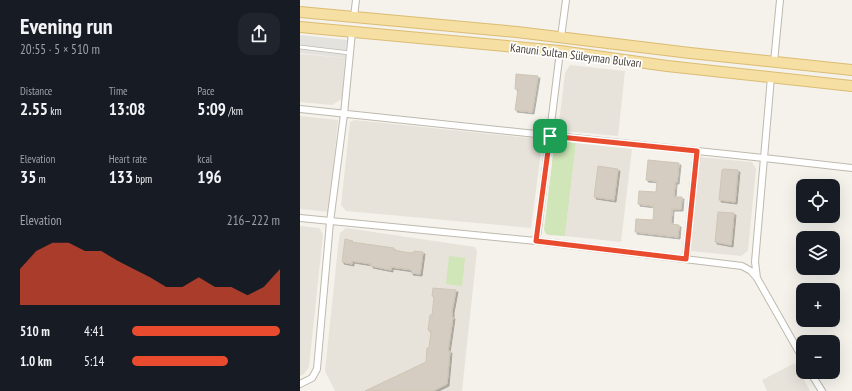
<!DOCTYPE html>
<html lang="en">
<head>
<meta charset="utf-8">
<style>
	body { margin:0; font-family:"PT Sans Narrow",sans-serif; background:#20242c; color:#f1f3f6; height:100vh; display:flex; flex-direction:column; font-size:15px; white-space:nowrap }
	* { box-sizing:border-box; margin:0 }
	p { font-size:13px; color:#9ea1a6 }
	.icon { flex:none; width:22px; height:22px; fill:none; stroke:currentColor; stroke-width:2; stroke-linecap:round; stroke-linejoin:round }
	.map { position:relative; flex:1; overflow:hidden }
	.side { display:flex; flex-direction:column; background:#171b24; width:300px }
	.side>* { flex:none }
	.controls { position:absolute; left:496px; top:179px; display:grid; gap:8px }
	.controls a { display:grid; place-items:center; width:44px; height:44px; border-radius:8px; background:#171b24; box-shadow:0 4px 16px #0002; font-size:20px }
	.pin { position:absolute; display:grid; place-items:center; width:34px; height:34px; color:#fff; margin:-17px; border-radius:8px; box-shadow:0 2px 6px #0006 }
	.round { display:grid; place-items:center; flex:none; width:42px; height:42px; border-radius:12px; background:#20242c }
	.summary { display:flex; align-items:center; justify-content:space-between; height:68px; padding:0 20px }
	h1 { font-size:22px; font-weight:800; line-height:30px }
	.metrics { display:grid; grid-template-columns:repeat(3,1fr); gap:6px; height:68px; padding:4px 20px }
	.metrics div { display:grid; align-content:center }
	.metrics b { font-size:17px; font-weight:800 }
	.metrics small { font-size:11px; font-weight:400 }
	.metrics p { font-size:11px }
	.chart { height:112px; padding:8px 20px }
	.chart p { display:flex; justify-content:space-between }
	.chart svg { width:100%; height:72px; margin-top:4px; fill:#e84b2e; opacity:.7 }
	ul { padding:0 20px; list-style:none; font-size:13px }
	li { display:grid; grid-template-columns:64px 48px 1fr; align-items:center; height:30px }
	li i { height:10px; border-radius:5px; background:#e84b2e }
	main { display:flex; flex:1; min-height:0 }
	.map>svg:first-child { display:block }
	.residential { fill:#e8e3da }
	.green { fill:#d0e5b8 }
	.parking { fill:#e3e2df }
	.building { fill:#d5cdc1; stroke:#cfc5b5; filter:url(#shadow) }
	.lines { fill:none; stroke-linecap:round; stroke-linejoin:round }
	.service-casing { stroke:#bfb9ae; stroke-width:4.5 }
	.minor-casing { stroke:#bfb9ae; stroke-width:8 }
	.primary-casing { stroke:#dbbc73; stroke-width:12 }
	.service { stroke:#fff; stroke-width:3 }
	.minor { stroke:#fff; stroke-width:6 }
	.primary { stroke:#f6dfa2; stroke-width:10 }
	.route-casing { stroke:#fff; stroke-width:8 }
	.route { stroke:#e84b2e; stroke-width:5 }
	.labels { text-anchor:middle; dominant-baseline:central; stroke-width:3.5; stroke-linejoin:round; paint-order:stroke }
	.street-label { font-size:12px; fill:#484239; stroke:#fff }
</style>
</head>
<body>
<main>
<section class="side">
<div class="summary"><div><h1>Evening run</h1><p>20:55 · 5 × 510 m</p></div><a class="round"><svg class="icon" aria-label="share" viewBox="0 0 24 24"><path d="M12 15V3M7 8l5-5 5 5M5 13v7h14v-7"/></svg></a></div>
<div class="metrics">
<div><p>Distance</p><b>2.55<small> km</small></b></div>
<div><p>Time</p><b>13:08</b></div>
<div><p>Pace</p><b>5:09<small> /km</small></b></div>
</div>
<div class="metrics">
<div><p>Elevation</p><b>35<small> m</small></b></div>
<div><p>Heart rate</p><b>133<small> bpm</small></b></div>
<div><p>kcal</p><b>196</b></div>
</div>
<div class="chart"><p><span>Elevation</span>216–222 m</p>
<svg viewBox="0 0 160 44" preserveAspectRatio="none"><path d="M0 44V22L10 11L20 6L30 6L40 11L50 11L60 17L70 22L80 27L90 33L100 33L110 27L120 33L130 33L140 38L150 33L160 22V44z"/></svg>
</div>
<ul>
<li><b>510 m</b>4:41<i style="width:100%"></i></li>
<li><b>1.0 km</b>5:14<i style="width:65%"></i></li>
</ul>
</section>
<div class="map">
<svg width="552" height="391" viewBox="0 0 552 391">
	<defs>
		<filter id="shadow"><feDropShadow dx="2" dy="2" stdDeviation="0" flood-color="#0004"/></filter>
	</defs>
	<rect width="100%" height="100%" fill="#f4f2eb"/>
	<path class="residential" d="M0 54 45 58 42 99 32 105 0 102Z
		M270 65 325 71 318 136 265 131 259 123 265 73Z
		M0 116 38 120 29 212 0 209Z
		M54 120 239 139 242 144 231 228 46 211 41 205 50 122Z
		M276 143 332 149 321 242 265 236Z
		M399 157 452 162 456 169 448 251 441 256 391 251Z
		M0 226 19 228 23 234 9 367 4 374 0 376Z
		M46 228 175 247 177 251 162 391H35L25 371 38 247 40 233Z
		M495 363 510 391H467L462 380Z"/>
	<path class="green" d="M260 140 276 143 265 236 249 235 246 234 244 230 254 146 256 142Z
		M149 256 165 258 162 286 146 284Z"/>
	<path class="parking" d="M0 35 47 40 45 58 0 53Z"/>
	<path class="building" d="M216 74 238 76 232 112 215 110 218 89H215Z
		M348 160 379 163 377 182H375L374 197H382L381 209H372L371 224 379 225 378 237 335 232 336 219 353 220 354 207H352L353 206 338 204 339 191 356 192 357 181 346 180Z
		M298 166 318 169 314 200 294 197Z
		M424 169 438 170 435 202 419 200 422 170Z
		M418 212 434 213 431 245 415 242Z
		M45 239 53 241 52 242 94 248V250L104 252 113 253 114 251 123 252 120 274 111 273 112 270 91 267V270L71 266V264L52 261V264L42 262Z
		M133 288 156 290 152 311V317H153L148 351H150L147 384 133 391H65L126 362 127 348H129L131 331 128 330 130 315H132L134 297 132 296Z"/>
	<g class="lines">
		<g class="service-casing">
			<path id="service" d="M0 47 50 53"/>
		</g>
		<g class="minor-casing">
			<path id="minor" d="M54 17 56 0
				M261 37 266 0
				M474 62 480 0
				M471 77 455 262 457 278 503 359
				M0 109 464 158 552 168
				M0 218 236 241 442 266 451 271 457 278
				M236 241 238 230 260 51
				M386 259 397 151
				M510 372 522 391
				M0 384 12 378 17 369 30 222 44 114 52 32"/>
		</g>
		<g class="primary-casing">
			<path id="primary" d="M0 12 217 32 390 53 552 70
				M0 27 260 51 367 66 552 86"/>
		</g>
		<use href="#service" class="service"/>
		<use href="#minor" class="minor"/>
		<use href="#primary" class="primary"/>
	</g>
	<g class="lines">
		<g class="route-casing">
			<path id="route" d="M250 136 397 151 386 259 236 241Z"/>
		</g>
		<use href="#route" class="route"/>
	</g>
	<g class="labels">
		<g class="street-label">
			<text transform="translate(276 55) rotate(7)">Kanuni Sultan Süleyman Bulvarı</text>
		</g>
	</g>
</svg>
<div class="controls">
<a><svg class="icon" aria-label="locate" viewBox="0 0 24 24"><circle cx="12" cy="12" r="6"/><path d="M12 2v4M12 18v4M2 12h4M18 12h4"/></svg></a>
<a><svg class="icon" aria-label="layers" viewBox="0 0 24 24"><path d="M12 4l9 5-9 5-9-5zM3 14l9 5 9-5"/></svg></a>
<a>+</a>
<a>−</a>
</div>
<div class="pin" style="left:250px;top:136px;background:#1e9e55"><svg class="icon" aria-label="arrive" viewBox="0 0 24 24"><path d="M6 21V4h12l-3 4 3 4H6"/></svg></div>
</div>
</main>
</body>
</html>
